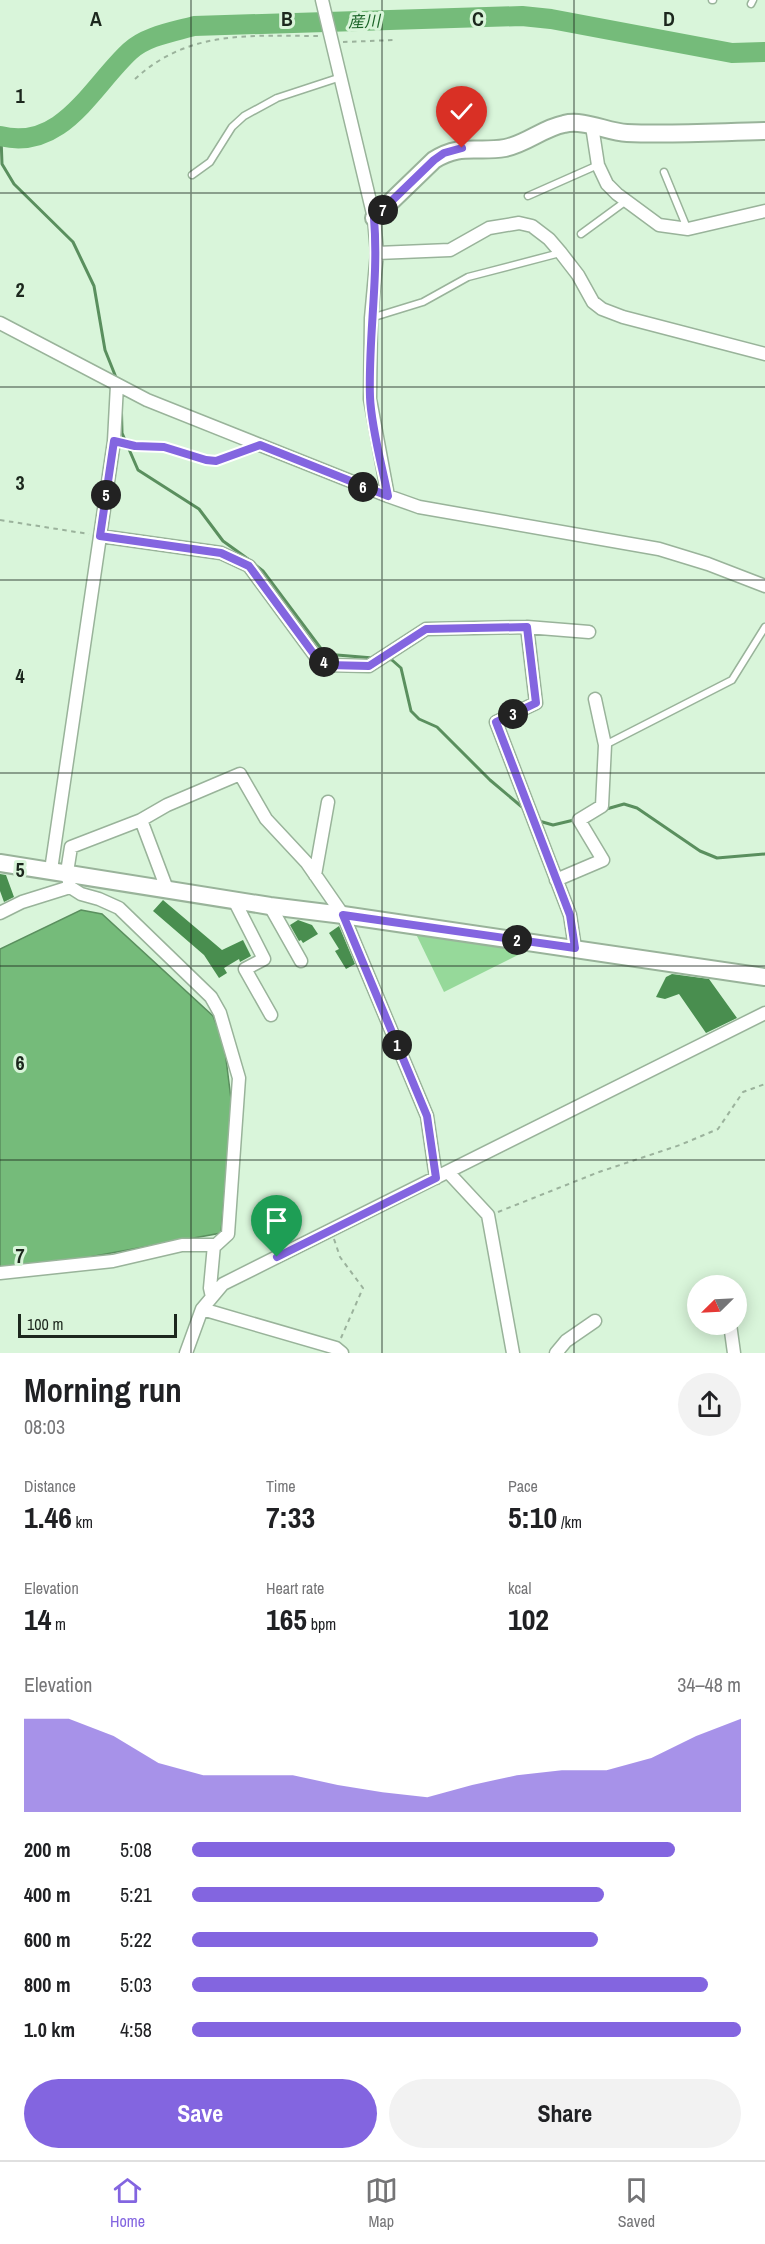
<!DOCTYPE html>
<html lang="en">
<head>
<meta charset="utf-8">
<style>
	body { margin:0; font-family:"Archivo Narrow","Noto Sans JP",sans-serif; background:#f2f2f2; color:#202124; height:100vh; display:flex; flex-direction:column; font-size:22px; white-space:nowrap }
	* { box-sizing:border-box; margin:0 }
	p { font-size:20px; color:#757577 }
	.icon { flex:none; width:33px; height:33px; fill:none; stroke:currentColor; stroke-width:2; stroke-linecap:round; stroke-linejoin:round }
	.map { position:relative; height:1353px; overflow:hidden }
	.panel { display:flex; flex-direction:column; background:#fff; flex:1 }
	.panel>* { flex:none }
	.needle { width:39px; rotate:246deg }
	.tools { position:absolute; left:687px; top:1275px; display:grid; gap:12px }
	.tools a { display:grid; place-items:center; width:60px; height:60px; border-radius:50%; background:#fff; box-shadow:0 3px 15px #0003; font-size:30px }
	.scale { position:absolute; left:18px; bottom:15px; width:159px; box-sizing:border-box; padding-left:6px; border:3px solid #1c271d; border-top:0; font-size:16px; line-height:21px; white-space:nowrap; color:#1c271d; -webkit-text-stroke:4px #d9f5da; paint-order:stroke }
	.pin { position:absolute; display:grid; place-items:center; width:51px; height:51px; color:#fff; margin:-62px -26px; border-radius:50% 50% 50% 0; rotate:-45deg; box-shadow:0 0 6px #0007 }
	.pin .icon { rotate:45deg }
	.km { position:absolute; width:30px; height:30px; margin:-15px; border-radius:50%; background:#222; color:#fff; font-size:16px; line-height:30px; text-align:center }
	.round { display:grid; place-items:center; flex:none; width:63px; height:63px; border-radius:32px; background:#f2f2f2 }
	.summary { display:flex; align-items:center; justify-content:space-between; height:102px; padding:0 24px }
	h1 { font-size:33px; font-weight:700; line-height:45px }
	.stats { display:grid; grid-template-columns:repeat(3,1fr); gap:9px; height:102px; padding:6px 24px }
	.stats div { display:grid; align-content:center }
	.stats b { font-size:30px; font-weight:700 }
	.stats small { font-size:16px; font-weight:400 }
	.stats p { font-size:16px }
	.chart { height:168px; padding:12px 24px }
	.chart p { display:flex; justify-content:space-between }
	.chart svg { width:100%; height:108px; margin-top:6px; fill:#8365e0; opacity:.7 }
	.action { display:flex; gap:12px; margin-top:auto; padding:12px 24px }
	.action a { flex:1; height:69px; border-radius:36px; background:#8365e0; color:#fff; font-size:24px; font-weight:700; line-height:69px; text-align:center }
	.action a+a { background:#f2f2f2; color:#202124 }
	ul { padding:0 24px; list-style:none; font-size:20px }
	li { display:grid; grid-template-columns:96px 72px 1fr; align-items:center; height:45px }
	li i { height:15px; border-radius:8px; background:#8365e0 }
	.tabs { display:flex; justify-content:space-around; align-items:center; height:84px; border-top:2px solid #e0e0e0; background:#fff; font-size:16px; color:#757577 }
	.tabs a { display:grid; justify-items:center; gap:3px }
	.tabs .current { color:#8365e0 }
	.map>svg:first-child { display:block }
	.green { fill:#96d99a }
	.water { fill:#75bb7a; stroke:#5a8f5e; stroke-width:1.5 }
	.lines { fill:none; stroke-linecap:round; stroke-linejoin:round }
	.stream { stroke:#5a8f5e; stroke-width:3 }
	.river { stroke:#75bb7a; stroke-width:20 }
	.building { fill:#498e4f }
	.lane-casing { stroke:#99b39a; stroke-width:9 }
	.street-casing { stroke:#99b39a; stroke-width:15 }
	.secondary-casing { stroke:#99b39a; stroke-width:20 }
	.path { stroke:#9bb29c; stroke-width:2; stroke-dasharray:4.5 4.5; stroke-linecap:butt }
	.lane { stroke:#fff; stroke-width:6 }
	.street { stroke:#fff; stroke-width:12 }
	.secondary { stroke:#fff; stroke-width:16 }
	.route-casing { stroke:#fff; stroke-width:12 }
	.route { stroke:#8365e0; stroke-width:8 }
	.grid { fill:none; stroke:#1c271d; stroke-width:1.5; stroke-opacity:0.55 }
	.labels { text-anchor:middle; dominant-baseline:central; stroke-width:6; stroke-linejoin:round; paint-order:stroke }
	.water-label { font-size:16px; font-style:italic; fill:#1a6327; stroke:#d9f5da }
	.grid-label { font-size:20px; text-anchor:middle; font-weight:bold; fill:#1c271d; stroke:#d9f5da; stroke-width:6; stroke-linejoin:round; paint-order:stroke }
</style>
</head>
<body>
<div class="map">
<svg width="765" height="1353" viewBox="0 0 765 1353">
	<rect width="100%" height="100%" fill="#d9f5da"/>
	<path class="green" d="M416 934 526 951 444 992Z"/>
	<path class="water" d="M81 910 102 914 213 1016 224 1043 232 1107 221 1233 40 1266 0 1267V949Z"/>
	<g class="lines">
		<path class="stream" d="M1 137 2 164 14 184 73 242 94 286 105 350 117 380
			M121 392 122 433 138 470 199 509 223 541 248 559
			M253 563 263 571 325 654 373 658
			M388 659 392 660 401 668 411 711 419 719 437 727 490 780 522 807
			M603 810 624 804 637 808 700 851 717 858 765 854
			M539 821 553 825 574 820"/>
		<path class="river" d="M0 136C62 152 92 86 130 51 146 36 173 32 194 26L522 16 551 19 732 53 765 52"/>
	</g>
	<path class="building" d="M0 874 6 875 14 897 4 902 0 891Z
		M163 900 222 950 243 940 251 956 240 962 239 959 224 968 227 973 219 978 204 955 153 911Z
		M298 920 312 925 318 934 303 943 301 940 299 941 290 925Z
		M339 926 355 964 346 969 335 951 339 949 329 933Z
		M672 974 709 979 737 1018 706 1033 679 994 665 999 656 997 666 977Z"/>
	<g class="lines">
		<g class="lane-casing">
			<path id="lane" d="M712 0H713
				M751 4 753 0
				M664 172 687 228
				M192 175 210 162 232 127 244 116 277 98 341 77
				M528 196 598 165
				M581 234 626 201
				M371 318 423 302 468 277 560 253
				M114 441 135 446 164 447 206 460 216 461 260 445
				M605 745 732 680 765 627"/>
		</g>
		<g class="street-casing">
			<path id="street" d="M322 0 374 218 377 253 371 318 370 399 388 496
				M592 126 598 165 607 184 617 194 659 225 688 229 765 211
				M377 253 450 250 489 228 519 223 532 226 549 239 561 253 578 275 593 302 602 309 623 317 765 354
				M0 323 147 400 388 496 419 507 659 549 708 564 765 586
				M100 536 221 553 249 566 316 657 327 665 369 666 426 629 527 627 589 632
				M527 627 536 703 496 722 570 915 575 948
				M51 870 114 441 117 385
				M315 875 328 802
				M556 880 603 860 579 820 602 806 605 745 595 699
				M167 889 141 820 167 805 240 774 266 819 307 863 343 915 427 1116 436 1178
				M234 900 264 959 245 969 271 1015
				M270 906 301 961
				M0 913 22 902 70 887 67 872 71 847 141 820
				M448 1172 488 1215 513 1353
				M0 1273 113 1261 182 1245H216L228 1234 239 1078 220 1013 211 997 119 908 99 899 81 894 70 887
				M212 1297 210 1288 214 1245
				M202 1309 336 1348 342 1353
				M730 1324 734 1353
				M186 1353 202 1309 223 1284 765 1013
				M556 1353 566 1341 595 1321"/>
		</g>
		<g class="secondary-casing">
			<path id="secondary" d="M374 218 434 160C461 143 476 153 505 148 526 144 543 128 564 124 584 119 607 132 627 133 673 135 719 132 765 131
				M0 863 270 906 343 915 765 977"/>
		</g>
		<path class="path" d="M343 42 395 40
			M135 79C189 29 252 36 321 36
			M0 520 89 534
			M498 1212 599 1172 680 1145 718 1129 743 1092 765 1084
			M334 1239 340 1257 363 1288 341 1338"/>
		<use href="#lane" class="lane"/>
		<use href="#street" class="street"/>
		<use href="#secondary" class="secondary"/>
	</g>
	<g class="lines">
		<g class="route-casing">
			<path id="route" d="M277 1257 436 1178 427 1116 343 915 575 948 570 915 496 722 536 703 527 627 426 629 369 666 327 665 316 657 249 566 221 553 100 536 114 441 135 446 164 447 206 460 216 461 260 445 388 496C382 466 371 426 370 397 368 337 379 278 374 218L434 160 444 153 462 148"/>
		</g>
		<use href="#route" class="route"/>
	</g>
	<path class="grid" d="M191 0V1353M382 0V1353M574 0V1353M0 193H765M0 387H765M0 580H765M0 773H765M0 966H765M0 1160H765"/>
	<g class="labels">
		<g class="water-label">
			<text transform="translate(364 21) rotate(-2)">産川</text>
		</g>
	</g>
	<g class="grid-label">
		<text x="96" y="26">A</text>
		<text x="287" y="26">B</text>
		<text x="478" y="26">C</text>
		<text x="669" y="26">D</text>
		<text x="20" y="103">1</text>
		<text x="20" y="297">2</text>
		<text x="20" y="490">3</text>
		<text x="20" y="683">4</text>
		<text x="20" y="877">5</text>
		<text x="20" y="1070">6</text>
		<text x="20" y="1263">7</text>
	</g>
</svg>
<div class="tools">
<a><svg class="needle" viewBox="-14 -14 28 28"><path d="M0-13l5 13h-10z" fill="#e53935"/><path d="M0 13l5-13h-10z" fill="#757577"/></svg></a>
</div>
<div class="scale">100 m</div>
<div class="pin" style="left:277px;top:1257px;background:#1e9e55"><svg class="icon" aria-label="arrive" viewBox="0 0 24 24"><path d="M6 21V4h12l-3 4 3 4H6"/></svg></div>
<div class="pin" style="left:462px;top:148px;background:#d93025"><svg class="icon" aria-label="check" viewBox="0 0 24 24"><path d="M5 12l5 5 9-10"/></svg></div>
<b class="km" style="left:397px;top:1045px">1</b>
<b class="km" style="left:517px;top:940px">2</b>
<b class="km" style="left:513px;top:714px">3</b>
<b class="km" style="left:324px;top:662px">4</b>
<b class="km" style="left:106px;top:495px">5</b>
<b class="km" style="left:363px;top:487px">6</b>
<b class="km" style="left:383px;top:210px">7</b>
</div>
<section class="panel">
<div class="summary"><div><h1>Morning run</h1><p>08:03</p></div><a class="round"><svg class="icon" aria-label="share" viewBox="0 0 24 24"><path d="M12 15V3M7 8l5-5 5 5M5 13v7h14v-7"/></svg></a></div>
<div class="stats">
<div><p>Distance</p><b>1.46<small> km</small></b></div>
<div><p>Time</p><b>7:33</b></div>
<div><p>Pace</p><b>5:10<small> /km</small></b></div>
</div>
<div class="stats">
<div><p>Elevation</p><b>14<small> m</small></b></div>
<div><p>Heart rate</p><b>165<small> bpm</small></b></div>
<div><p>kcal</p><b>102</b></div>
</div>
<div class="chart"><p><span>Elevation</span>34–48 m</p>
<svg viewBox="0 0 160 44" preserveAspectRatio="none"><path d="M0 44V6L10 6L20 13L30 24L40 29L50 29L60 29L70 33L80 36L90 38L100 33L110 29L120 27L130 27L140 22L150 13L160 6V44z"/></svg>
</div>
<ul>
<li><b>200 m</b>5:08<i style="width:88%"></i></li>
<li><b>400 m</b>5:21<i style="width:75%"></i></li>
<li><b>600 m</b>5:22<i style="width:74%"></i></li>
<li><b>800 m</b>5:03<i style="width:94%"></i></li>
<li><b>1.0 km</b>4:58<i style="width:100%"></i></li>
</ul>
<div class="action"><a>Save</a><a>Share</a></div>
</section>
<nav class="tabs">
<a class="current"><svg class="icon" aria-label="home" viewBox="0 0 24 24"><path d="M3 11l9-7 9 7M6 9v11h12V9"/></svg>Home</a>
<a><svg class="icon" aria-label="map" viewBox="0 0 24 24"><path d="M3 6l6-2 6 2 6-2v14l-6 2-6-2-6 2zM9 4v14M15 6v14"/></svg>Map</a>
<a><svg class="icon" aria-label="saved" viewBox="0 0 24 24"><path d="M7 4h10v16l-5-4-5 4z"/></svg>Saved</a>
</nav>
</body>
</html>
